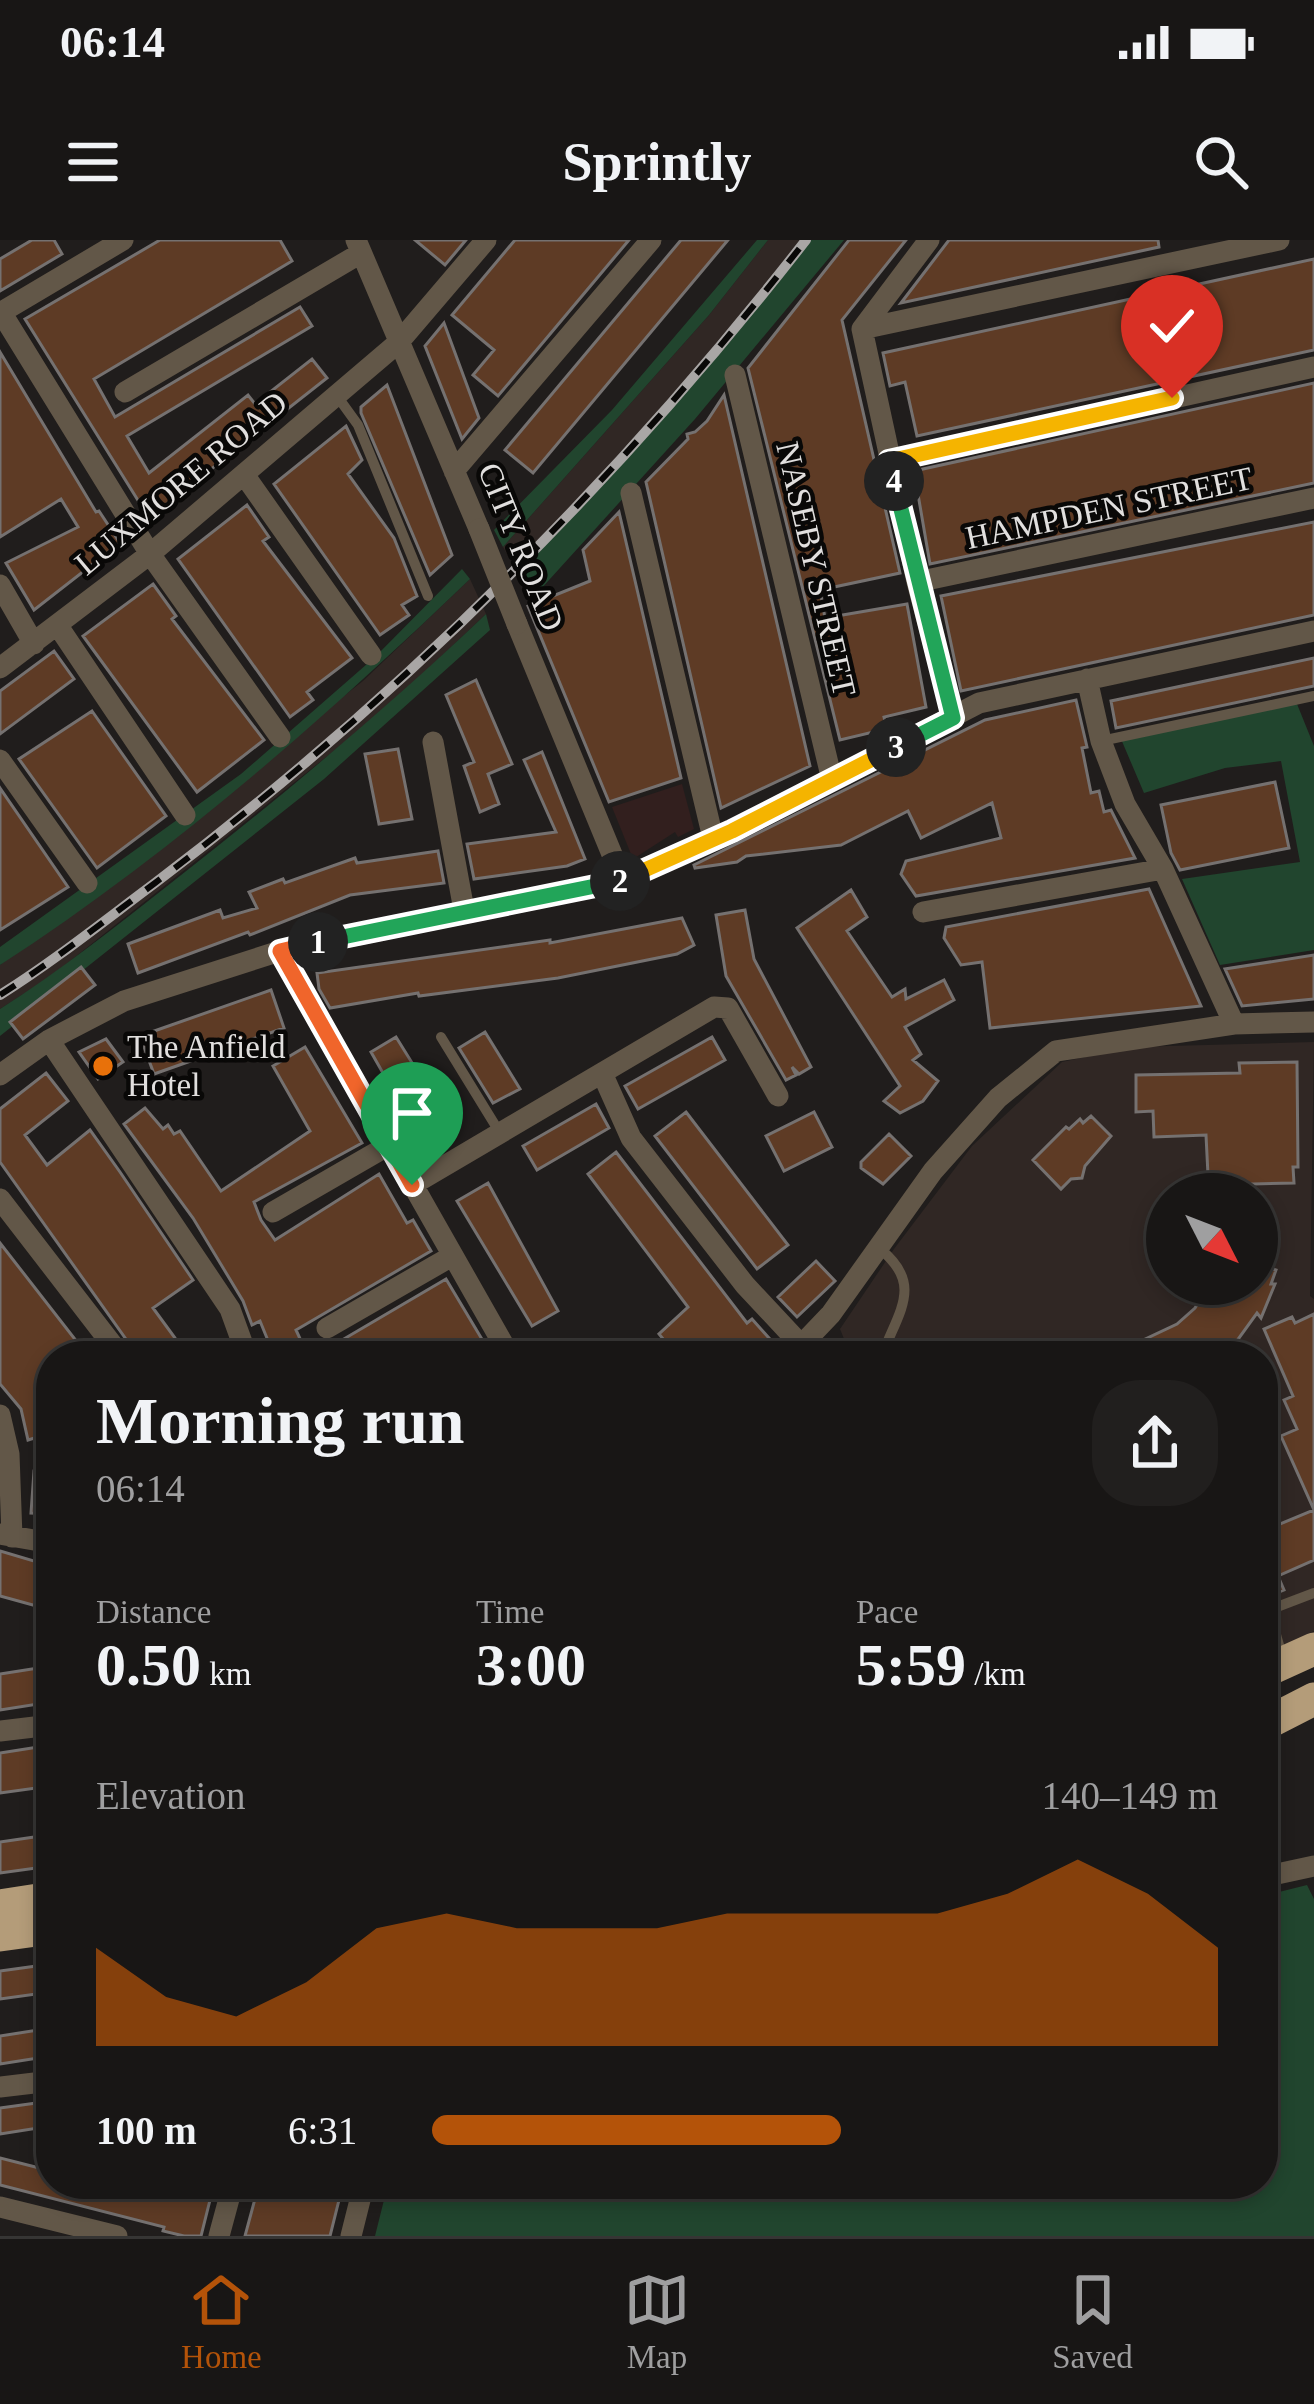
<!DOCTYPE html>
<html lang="en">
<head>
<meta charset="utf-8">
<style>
	body { margin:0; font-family:"Times New Roman",serif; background:#211f1e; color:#f1f3f6; height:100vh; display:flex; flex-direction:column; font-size:45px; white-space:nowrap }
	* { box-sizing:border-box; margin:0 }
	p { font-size:39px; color:#9f9fa0 }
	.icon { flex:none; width:66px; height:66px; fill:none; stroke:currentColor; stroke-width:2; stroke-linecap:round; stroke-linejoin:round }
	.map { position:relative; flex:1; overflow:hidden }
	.drawer { position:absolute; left:36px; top:1101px; width:1242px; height:858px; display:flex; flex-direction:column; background:#181615; border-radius:48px; box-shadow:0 6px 18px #0003,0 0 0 3px #363534 }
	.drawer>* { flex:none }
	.needle { width:78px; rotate:132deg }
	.buttons { position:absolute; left:1146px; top:933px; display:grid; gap:24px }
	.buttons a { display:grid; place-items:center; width:132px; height:132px; border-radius:50%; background:#181615; box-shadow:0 6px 18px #0003,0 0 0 3px #363534; font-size:60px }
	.pin { position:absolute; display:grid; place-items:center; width:102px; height:102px; color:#fff; margin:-123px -51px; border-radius:50% 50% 50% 0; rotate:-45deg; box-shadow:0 0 12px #0007 }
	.pin .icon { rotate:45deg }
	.km { position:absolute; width:60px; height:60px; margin:-30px; border-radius:50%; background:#222; color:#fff; font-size:33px; line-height:60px; text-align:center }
	.round { display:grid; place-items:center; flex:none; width:126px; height:126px; border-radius:48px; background:#211f1e }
	.headline { display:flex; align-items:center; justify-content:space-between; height:204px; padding:0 60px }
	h1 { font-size:66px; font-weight:600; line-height:90px }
	.figures { display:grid; grid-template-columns:repeat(3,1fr); gap:18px; height:204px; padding:12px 60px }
	.figures div { display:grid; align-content:center }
	.figures b { font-size:60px; font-weight:600 }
	.figures small { font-size:33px; font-weight:400 }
	.figures p { font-size:33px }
	.chart { height:336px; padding:24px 60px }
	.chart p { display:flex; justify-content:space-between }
	.chart svg { width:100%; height:216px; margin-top:12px; fill:#b45309; opacity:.7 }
	ul { padding:0 60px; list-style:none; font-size:39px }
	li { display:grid; grid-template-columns:192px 144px 1fr; align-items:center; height:90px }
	li i { height:30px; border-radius:15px; background:#b45309 }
	.status { display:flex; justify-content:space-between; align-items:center; height:84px; padding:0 60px; background:#181615; direction:ltr }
	.status svg { height:33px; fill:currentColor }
	header { display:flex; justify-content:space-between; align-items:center; height:156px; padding:0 60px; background:#181615; font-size:54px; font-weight:600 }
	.tabs { display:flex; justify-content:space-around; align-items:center; height:168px; border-top:3px solid #363534; background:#181615; font-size:33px; color:#9f9fa0 }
	.tabs a { display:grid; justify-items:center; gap:6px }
	.tabs .selected { color:#b45309 }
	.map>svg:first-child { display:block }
	.commercial { fill:#321f1e }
	.built { fill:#302724; fill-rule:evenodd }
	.green { fill:#21452e }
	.building { fill:#5e3b25; stroke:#757170; stroke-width:3 }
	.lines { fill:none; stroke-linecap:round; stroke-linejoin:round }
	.service { stroke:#625748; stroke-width:10 }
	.minor { stroke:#625748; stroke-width:21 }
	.trunk { stroke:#b49c79; stroke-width:33 }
	.rail-casing { stroke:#a9a6a5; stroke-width:10 }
	.rail { stroke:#090807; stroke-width:6; stroke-dasharray:18; stroke-linecap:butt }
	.minor-bridge { stroke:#625748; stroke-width:21 }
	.split-1-casing { stroke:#fff; stroke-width:24 }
	.split-2-casing { stroke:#fff; stroke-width:24 }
	.split-3-casing { stroke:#fff; stroke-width:24 }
	.split-4-casing { stroke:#fff; stroke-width:24 }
	.split-5-casing { stroke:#fff; stroke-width:24 }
	.split-1 { stroke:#f0652b; stroke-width:15 }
	.split-2 { stroke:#22a559; stroke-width:15 }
	.split-3 { stroke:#f5b400; stroke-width:15 }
	.split-4 { stroke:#22a559; stroke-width:15 }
	.split-5 { stroke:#f5b400; stroke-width:15 }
	.food-dot { fill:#e8710a; stroke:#090807; stroke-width:4.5 }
	.labels { text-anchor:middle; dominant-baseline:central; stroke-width:9; stroke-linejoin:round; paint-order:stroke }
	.street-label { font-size:33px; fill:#e1dfde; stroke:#090807 }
	.poi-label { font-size:33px; fill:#e1dfde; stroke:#090807; text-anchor:start }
</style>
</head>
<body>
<div class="status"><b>06:14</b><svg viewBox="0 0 49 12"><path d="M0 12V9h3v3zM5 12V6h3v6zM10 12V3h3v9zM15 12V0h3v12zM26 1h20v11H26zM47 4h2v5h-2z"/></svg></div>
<header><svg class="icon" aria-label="menu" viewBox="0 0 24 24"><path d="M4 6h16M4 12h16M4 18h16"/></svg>Sprintly<svg class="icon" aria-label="search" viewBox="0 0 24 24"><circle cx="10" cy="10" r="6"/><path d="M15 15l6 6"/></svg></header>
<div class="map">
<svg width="1314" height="1996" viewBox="0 0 1314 1996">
	<rect width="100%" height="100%" fill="#201d1c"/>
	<path class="commercial" d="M682 544 694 589 678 597 675 592 633 619 612 567Z"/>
	<path class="built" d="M768 0H810L739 88 519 334 503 307 709 75Z
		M470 339 486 374 384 471 50 737 0 769V725L363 441Z
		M1314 802 1310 1056 1314 1059V1391L1263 1415V1116H851L840 1089 894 1009 972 906 1062 822 1132 807ZM1167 954H1257V1044H1167Z"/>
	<path class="green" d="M757 0H768L709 75 503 307 494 290 612 170Z
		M810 0H844L695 179 530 361 519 334 739 88Z
		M462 329 470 339C323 480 171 614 0 725V707L241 534 375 417Z
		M486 374 490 390 324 539 0 796V769C60 731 115 687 171 643 280 558 385 470 486 374Z
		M1297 464 1314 506V710L1220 725 1182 639 1300 622 1281 521 1225 528 1144 553 1121 499Z
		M1307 1645 1314 1659V1996H375L388 1944H1263V1656Z"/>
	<path class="building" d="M32 0H54L62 14 0 51V19Z
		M160 0H280L292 21 94 139 115 177 300 67 312 86 127 196 149 233 248 155 255 164 312 119 327 138 149 278 25 79Z
		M415 0H466L445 25Z
		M515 0H629L498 156 473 135 494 110 452 75Z
		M681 0H728L533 233 505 210Z
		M849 0H906L842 80 900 333 820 350 825 378 907 364 926 467 884 477 886 485 881 486 882 490 840 500 748 128Z
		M949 0H1158L1159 7 901 63Z
		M1314 19V110L917 196 905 142 890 146 883 113Z
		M444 83 479 178 462 199 425 106Z
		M0 112 96 272 99 271 120 303 34 370 6 323 78 287 61 259 0 297Z
		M1314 143V243L930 324 914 231Z
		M387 145 452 315 430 335 361 173V167Z
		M724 155 810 526 721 568 646 242 688 199 687 194 695 192 707 181Z
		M346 186 362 220 348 234 394 298 417 356 402 365 409 375 380 395 274 244Z
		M247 265 269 297 263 301 352 418 307 452 313 460 290 477 178 319Z
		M619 272 681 538 609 562 528 366 590 341 583 310Z
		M1314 282V375L961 451 941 356Z
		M153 344 176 376 172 379 264 500 197 552 83 396Z
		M54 411 74 439 0 494V451Z
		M1314 418V446L1116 488 1111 461Z
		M476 440 512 524 488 534 499 564 480 572 464 526 474 522 446 455Z
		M1076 460 1087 507 1082 508 1091 553 1099 551 1104 572 1111 570 1135 618 916 656 901 634 906 621 1001 598 992 563 921 598 908 571 841 605 746 616 737 622 695 628 694 625 985 480Z
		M92 471 166 576 97 628 19 519Z
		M398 509 412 579 379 584 365 514Z
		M542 512 585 619 567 626 474 639 467 604 556 592 524 520Z
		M1275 542 1289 608 1180 630 1171 613 1161 565Z
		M0 548 68 647 0 690Z
		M438 611 444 643 350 655 250 695 248 692 138 733 128 704 220 670 223 678 257 668 249 652 283 639 285 643 355 618 357 623Z
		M1149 649 1201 766 990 788 982 722 961 725 944 698 946 687Z
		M851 650 867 677 847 691 892 757 905 749 906 759 944 740 954 760 905 787 921 814 913 820 938 841 923 861 900 873 884 861 900 846 797 688Z
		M745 670 754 719 811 827 799 834 792 827 796 835 786 840 726 736 716 675Z
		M682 678 694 705 677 714 558 738 419 756 418 753 330 768 319 749 317 733 550 700V703Z
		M1314 715V759L1242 766 1225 729Z
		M81 727 95 745 23 799 10 782Z
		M271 750 284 788 154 834 140 796Z
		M485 792 520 849 493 863 459 808Z
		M396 797 427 847 439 839 451 868 441 871 451 891 425 907 371 812Z
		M712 797 725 820 638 869 625 846Z
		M106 799 123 822 98 839 79 812Z
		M305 807 362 903 254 962 261 980 275 1000 379 934 407 983 413 980 431 1011 296 1090 308 1116H285L280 1105 271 1108 260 1081 252 1085 243 1061 193 978 124 884 145 868 163 889 168 885 174 894 180 891 221 951 310 891 273 826Z
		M1297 822 1298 927H1293L1294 943 1215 945V935H1208L1206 895 1154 897 1153 871 1136 872V835L1240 833 1239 823Z
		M46 833 68 861 25 895 47 925 90 890 120 932 193 1040 153 1068 175 1098 181 1116H138L0 922V869Z
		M596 864 609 888 537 930 523 906Z
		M686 872 788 1005 757 1029 655 896Z
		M814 872 832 907 784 931 766 896Z
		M1091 876 1111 896 1085 926 1082 938 1071 939 1061 949 1033 920 1066 887 1069 889 1080 879 1083 883Z
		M889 894 911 916 883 944 861 928V922Z
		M616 912 747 1083 752 1079 777 1107 767 1116H646L664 1100 659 1094 688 1067 588 934Z
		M488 943 558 1071 532 1086 457 961Z
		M0 1003 88 1116H51V1193L28 1200 21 1169 0 1144Z
		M816 1021 835 1041 797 1077 778 1057Z
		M1257 1024 1276 1030 1271 1044H1275L1261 1078 1257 1073 1226 1116H1103L1102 1108 1143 1100 1177 1084 1195 1068 1210 1044H1257Z
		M446 1039 492 1116H344L337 1103Z
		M1314 1074V1320L1278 1336 1284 1350 1269 1356 1263 1343V1291L1314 1270 1281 1196 1297 1189 1284 1160 1293 1156 1264 1089 1292 1077 1295 1083Z
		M34 1231 51 1232V1274L31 1273Z
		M0 1311 51 1326V1370L0 1356Z
		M51 1426V1462L0 1470V1434Z
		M51 1505V1546L0 1553V1513Z
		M48 1595 51 1626 0 1633V1602Z
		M51 1724V1752L0 1759V1731Z
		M51 1788V1816L0 1824V1796Z
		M51 1861V1886L0 1894V1868Z
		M0 1918 51 1931V1944H214L201 1996H184L163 1991 164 1987 0 1945Z
		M259 1944H343L330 1996H245Z"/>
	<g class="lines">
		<path class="service" d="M337 156 358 185 428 356
			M1101 501 1314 456
			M441 797 500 893
			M880 1009C925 1045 897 1073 882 1116
			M1283 1419 1269 1370 1314 1353"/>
		<path class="minor" d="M356 0 479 289
			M1 72 150 314 280 497
			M0 73 123 0
			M862 89 1279 0
			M862 89 917 342 953 478
			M862 89 929 0
			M735 135 832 540
			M125 152 361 13
			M889 221 1314 127
			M454 231 651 0
			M245 236 371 415
			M631 253 713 598
			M917 342 1314 258
			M0 345 34 404
			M517 384 623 641
			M58 386 185 575
			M0 428 150 314 399 102 486 0
			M1087 439 1101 501 1125 564 1163 629 1234 784
			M433 502 464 670
			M0 520 87 643
			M923 672 1163 629
			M280 711 510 1116
			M49 800 230 1069 247 1116
			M602 833 631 898 745 1045 801 1105
			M0 835 49 800 124 761 280 711 623 641 732 591 979 463 1314 391
			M412 945 714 767 728 768 778 856
			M0 959 121 1116
			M273 972 389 905
			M327 1088 452 1016
			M791 1116 831 1074 933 931 998 858 1056 811 1234 784 1314 782
			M0 1175 9 1214 12 1297
			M0 1294 51 1303
			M0 1491 51 1485
			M1263 1637 1314 1626
			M0 1847 51 1841
			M0 1967 117 1996
			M219 1996 233 1944
			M351 1996 364 1944"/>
		<path class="trunk" d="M1263 1432 1314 1409
			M1263 1485 1314 1459
			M0 1666 51 1658
			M0 1695 51 1688"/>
		<g class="rail-casing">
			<path id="rail" d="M0 755C54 721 104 681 155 643 399 459 618 241 806 0"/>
		</g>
		<use href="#rail" class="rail"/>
		<path class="minor-bridge" d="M479 289 517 384"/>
	</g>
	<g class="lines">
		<g class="split-1-casing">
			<path id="split-1" d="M318 702 280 711 412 945"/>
		</g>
		<g class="split-2-casing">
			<path id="split-2" d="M318 702 620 641"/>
		</g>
		<g class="split-3-casing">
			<path id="split-3" d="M620 641 732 591 896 507"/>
		</g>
		<g class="split-4-casing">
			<path id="split-4" d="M894 241 953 478 896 507"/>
		</g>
		<g class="split-5-casing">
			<path id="split-5" d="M894 241 889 221 1172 158"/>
		</g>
		<use href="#split-1" class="split-1"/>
		<use href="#split-2" class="split-2"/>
		<use href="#split-3" class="split-3"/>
		<use href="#split-4" class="split-4"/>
		<use href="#split-5" class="split-5"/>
	</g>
	<circle class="food-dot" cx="103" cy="826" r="12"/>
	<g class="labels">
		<g class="street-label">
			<text transform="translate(181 243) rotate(-40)">LUXMORE ROAD</text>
			<text transform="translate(1109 268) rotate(-12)">HAMPDEN STREET</text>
			<text transform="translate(521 307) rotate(68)">CITY ROAD</text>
			<text transform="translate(816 329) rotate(77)">NASEBY STREET</text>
		</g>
		<g class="poi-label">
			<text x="127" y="807">The Anfield<tspan x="127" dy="38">Hotel</tspan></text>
		</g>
	</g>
</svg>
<div class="buttons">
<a><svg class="needle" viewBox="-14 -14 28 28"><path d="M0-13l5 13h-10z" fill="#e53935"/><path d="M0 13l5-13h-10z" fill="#9f9fa0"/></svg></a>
</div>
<div class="pin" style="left:412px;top:945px;background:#1e9e55"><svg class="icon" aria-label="arrive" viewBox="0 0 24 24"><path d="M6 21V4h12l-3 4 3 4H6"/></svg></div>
<div class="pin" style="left:1172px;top:158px;background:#d93025"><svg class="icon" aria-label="check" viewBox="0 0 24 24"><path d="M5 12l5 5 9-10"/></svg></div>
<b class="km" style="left:318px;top:702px">1</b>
<b class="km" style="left:620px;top:641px">2</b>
<b class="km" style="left:896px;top:507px">3</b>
<b class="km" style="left:894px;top:241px">4</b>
<section class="drawer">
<div class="headline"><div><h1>Morning run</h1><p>06:14</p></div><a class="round"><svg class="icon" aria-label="share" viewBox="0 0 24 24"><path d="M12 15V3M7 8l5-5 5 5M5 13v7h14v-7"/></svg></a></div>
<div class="figures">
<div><p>Distance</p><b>0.50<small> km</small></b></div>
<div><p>Time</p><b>3:00</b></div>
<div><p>Pace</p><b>5:59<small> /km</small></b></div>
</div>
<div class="chart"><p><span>Elevation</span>140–149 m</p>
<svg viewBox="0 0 160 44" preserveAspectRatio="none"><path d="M0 44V24L10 34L20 38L30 31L40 20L50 17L60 20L70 20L80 20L90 17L100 17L110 17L120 17L130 13L140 6L150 13L160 24V44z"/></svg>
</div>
<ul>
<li><b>100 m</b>6:31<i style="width:52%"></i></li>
</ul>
</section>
</div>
<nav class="tabs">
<a class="selected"><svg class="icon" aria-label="home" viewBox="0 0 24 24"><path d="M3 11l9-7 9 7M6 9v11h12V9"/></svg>Home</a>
<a><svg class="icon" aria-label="map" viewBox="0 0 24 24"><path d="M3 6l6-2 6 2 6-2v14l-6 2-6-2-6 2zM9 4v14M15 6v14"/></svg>Map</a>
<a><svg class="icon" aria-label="saved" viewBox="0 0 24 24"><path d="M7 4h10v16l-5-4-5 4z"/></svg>Saved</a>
</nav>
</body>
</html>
